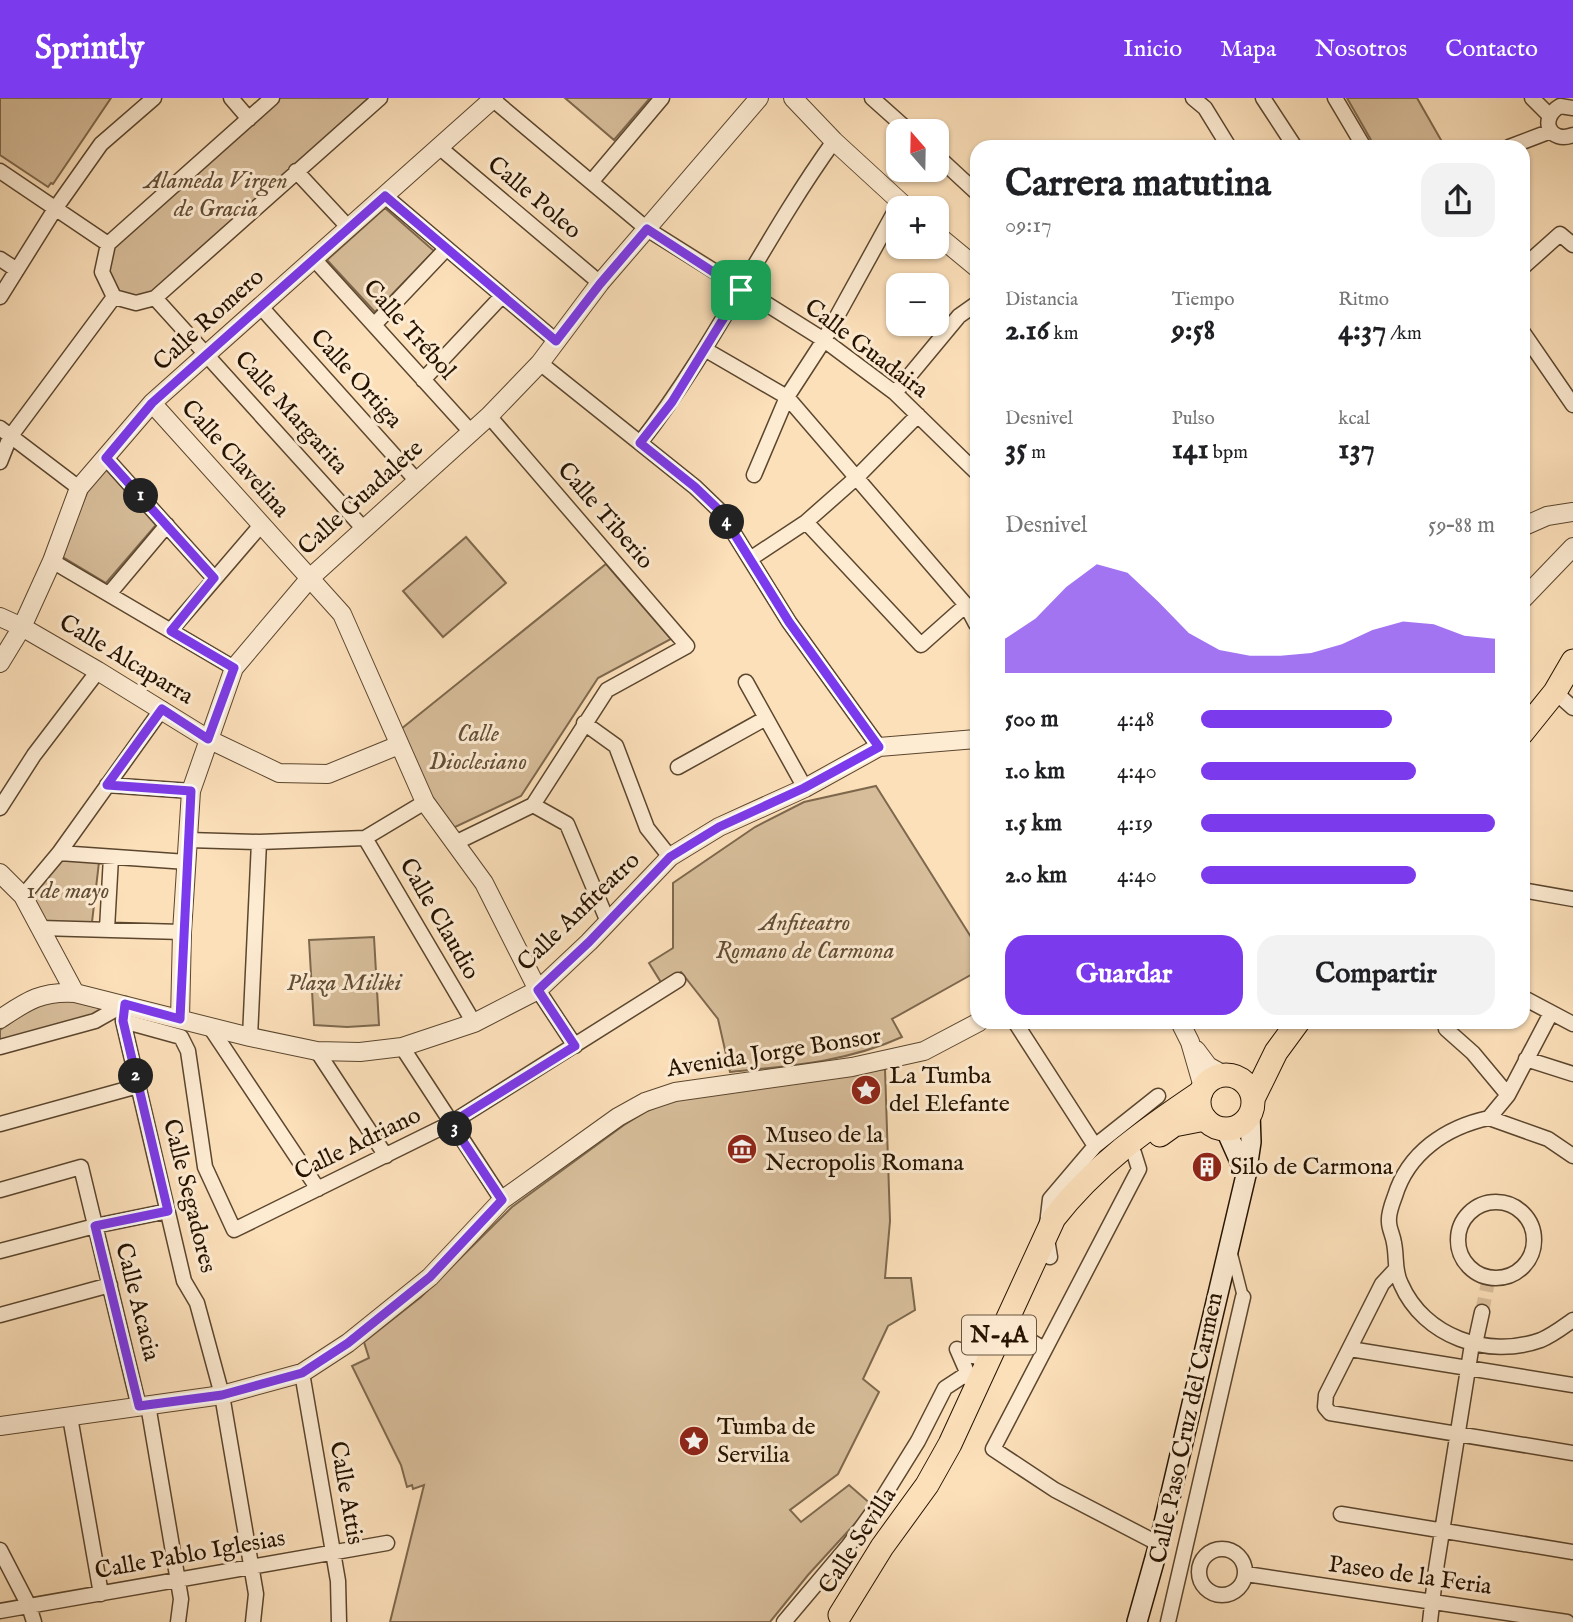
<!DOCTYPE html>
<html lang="es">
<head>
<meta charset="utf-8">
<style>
	body { margin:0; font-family:"IM FELL English",serif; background:#f2f2f2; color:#202124; height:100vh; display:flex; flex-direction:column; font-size:26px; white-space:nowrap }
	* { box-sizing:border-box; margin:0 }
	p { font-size:23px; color:#757577 }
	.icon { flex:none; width:38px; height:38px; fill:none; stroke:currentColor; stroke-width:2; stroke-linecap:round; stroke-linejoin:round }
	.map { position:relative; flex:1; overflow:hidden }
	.panel { position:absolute; left:970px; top:42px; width:560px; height:889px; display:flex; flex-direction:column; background:#fff; border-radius:21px; box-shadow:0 2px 5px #0004 }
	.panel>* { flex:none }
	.needle { width:46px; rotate:340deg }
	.controls { position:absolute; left:886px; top:21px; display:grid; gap:14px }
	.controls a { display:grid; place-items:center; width:63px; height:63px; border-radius:14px; background:#fff; box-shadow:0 2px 5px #0004; font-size:35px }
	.pin { position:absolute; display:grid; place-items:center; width:60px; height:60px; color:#fff; margin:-30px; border-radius:14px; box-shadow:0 4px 10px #0006 }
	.km { position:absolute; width:35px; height:35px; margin:-18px; border-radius:50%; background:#222; color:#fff; font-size:19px; line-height:35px; text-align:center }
	.round { display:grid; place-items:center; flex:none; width:74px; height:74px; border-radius:21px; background:#f2f2f2 }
	.overview { display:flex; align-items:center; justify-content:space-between; height:119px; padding:0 35px }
	h1 { font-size:38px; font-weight:700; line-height:52px }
	.figures { display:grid; grid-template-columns:repeat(3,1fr); gap:10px; height:119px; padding:7px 35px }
	.figures div { display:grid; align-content:center }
	.figures b { font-size:30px; font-weight:700 }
	.figures small { font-size:19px; font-weight:400 }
	.figures p { font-size:19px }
	.chart { height:196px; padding:14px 35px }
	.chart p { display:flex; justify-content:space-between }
	.chart svg { width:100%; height:126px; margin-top:7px; fill:#7c3aed; opacity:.7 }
	.button { display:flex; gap:14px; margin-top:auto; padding:14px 35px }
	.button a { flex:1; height:80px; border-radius:21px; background:#7c3aed; color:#fff; font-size:28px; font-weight:700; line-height:80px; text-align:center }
	.button a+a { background:#f2f2f2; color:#202124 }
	ul { padding:0 35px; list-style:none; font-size:23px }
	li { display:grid; grid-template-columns:112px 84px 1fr; align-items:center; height:52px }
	li i { height:18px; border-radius:9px; background:#7c3aed }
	header { display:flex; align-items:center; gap:42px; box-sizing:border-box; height:98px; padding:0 35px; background:#7c3aed; color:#fff }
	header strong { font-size:33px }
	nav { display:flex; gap:38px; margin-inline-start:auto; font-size:24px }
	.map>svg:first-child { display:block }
	.green { fill:#d7bd9a; stroke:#7e684d; stroke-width:2 }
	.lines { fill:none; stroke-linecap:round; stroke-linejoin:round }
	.minor-tunnel { stroke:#dcc19e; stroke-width:14; stroke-dasharray:14 7; stroke-linecap:butt }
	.pedestrian-casing { stroke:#5b462e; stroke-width:13 }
	.minor-casing { stroke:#5b462e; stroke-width:17 }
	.tertiary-casing { stroke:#5b462e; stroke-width:20 }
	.secondary-casing { stroke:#251200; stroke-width:22 }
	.primary-casing { stroke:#251200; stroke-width:25 }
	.trunk-casing { stroke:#251200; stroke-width:25 }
	.pedestrian { stroke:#fdebd2; stroke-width:10 }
	.minor { stroke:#fdebd2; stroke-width:14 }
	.tertiary { stroke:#fdebd2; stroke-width:18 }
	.secondary { stroke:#fdebd2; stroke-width:19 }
	.primary { stroke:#fce0ba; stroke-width:23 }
	.trunk { stroke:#fce0ba; stroke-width:23 }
	.route-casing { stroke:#fff; stroke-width:14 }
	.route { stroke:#7c3aed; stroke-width:9 }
	.labels { text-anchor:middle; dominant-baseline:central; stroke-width:6; stroke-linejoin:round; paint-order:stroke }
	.shield { fill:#fdebd2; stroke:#66533f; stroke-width:2 }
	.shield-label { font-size:23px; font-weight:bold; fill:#251200 }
	.park-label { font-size:24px; font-style:italic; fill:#634e36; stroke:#fdebd2 }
	.street-label { font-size:24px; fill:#251200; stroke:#fdebd2 }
	.poi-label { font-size:24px; fill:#251200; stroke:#fdebd2; text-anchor:start }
</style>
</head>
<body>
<header>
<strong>Sprintly</strong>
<nav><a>Inicio</a><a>Mapa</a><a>Nosotros</a><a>Contacto</a></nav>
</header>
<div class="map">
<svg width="1573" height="1524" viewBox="0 0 1573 1524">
	<rect width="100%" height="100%" fill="#fce0ba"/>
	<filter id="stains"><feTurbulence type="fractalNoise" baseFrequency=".00286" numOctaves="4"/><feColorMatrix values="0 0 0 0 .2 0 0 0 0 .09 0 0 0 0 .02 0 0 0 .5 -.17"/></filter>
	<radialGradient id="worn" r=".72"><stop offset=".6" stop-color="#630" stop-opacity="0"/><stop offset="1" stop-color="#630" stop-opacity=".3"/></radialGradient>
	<path class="green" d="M0 0H111L53 86 51 85 48 89 0 57Z
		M280 0H369L152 195 135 200 118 193 106 174 114 148Z
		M565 0H650L614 42Z
		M1347 0H1417L1445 49H1375Z
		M385 110 434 153 375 214 327 162Z
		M106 371 156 427 106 485 61 458 88 392Z
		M466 439 506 485 443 539 403 493Z
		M606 466 671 541 598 580 521 698 453 730 427 691 401 631Z
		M876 688 976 847V874L892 921 902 939C847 964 789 968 730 974L718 921 681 874 662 886 649 865 673 850V785L755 729 804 704Z
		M59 759 99 764 92 824 39 825 24 801Z
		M374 839 379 927 347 929 314 927 309 842Z
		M66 900 112 911 0 943V932C26 913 34 908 66 900Z
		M885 971 890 1123 885 1180H911L915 1212 888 1228 863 1281 879 1294 838 1376 790 1412 801 1424 849 1387 872 1407 808 1477 770 1524H390L424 1387 413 1391 412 1387 407 1389 401 1367 352 1268 369 1260 364 1244 421 1199 512 1109 624 1027 647 1013 673 1002Z"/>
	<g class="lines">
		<path class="minor-tunnel" d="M1482 1214 1488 1184"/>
		<g class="pedestrian-casing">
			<path id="pedestrian" d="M1232 1156 1243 1199"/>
		</g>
		<g class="minor-casing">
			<path id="minor" d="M231 0 249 21
				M272 0 108 146 102 174 114 199 136 205 155 200 380 0
				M491 0 647 131 824 242 895 295 976 374
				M872 0 909 33
				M1193 0 1205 10 1229 49
				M1263 0 1295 49
				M1335 0 1364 49
				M1532 0 1549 17
				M1573 10 1560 8C1538 21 1550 46 1573 37
				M439 49 600 185
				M1509 49 1551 33
				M936 57 976 94
				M0 73 108 146
				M296 73 349 130
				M592 83 662 0
				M385 98 556 243
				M0 161 17 172
				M314 161 471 334
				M1522 170 1560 136 1573 147
				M0 199 55 111 101 46 154 0
				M155 200 363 430
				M261 209 417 383
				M374 227 446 151
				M1522 233 1573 307
				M706 252 787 299 966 507 976 526
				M540 265 695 389 720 413 789 524 879 649
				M423 282 502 198
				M895 295 959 218 976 206
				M0 330 79 390
				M640 345C714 250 764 140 834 43
				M106 360 214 480
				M0 364 10 339 114 199
				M754 377 787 299 824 242 900 104
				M806 424 921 547 966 507
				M750 461 806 424 857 379 918 317
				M52 463 234 570
				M109 496 167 427
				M171 532 261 427
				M746 584 805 690
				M1555 594 1573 610
				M584 625 616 648 647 730 670 759
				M678 669 766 620
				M107 687 191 693
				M533 707 567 726 608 824
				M0 710 34 657 98 573
				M365 740 474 925
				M188 742 259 744 365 740 425 704
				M455 745 533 707 607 592 687 548 489 318
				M59 755 187 764
				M1522 792 1573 801
				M23 798 59 755 162 611
				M40 830 182 834
				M107 831 111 759
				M538 892 575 948
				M1522 899 1573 926
				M124 918 123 923 184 1183 197 1205 222 1297 256 1496 253 1524
				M123 923 181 939 188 953 205 1069 234 1132 451 1025 678 882
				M1015 924 1095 1048 1050 1101 1046 1135 1050 1159
				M1449 924 1446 931 1473 955 1508 997
				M210 929 318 1091
				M250 939 259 744
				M0 949 95 923 125 906
				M402 949 502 1102
				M317 953 386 1058
				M1526 961 1573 976
				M1489 1020C1446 1029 1408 1055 1395 1098 1392 1106 1388 1116 1389 1124 1389 1131 1393 1137 1394 1145 1397 1159 1394 1173 1401 1186 1424 1239 1488 1261 1541 1242 1553 1237 1563 1229 1573 1222
				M1489 1020 1508 997 1551 915
				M1489 1020 1548 1041 1573 1058
				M0 1026 138 988
				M1095 1048 1158 998
				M1134 1055 1139 1071 993 1351 1055 1392 1159 1446
				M0 1092 81 1069 139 1309
				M1458 1142a38 38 0 1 1 76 0a38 38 0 1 1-76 0Z
				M0 1153 95 1128 168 1113
				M1395 1172 1382 1186 1326 1297 1325 1309 1330 1315 1573 1355
				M0 1217 110 1187
				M1014 1233 1044 1251
				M1475 1246 1482 1214
				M1350 1251 1573 1287
				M302 1275 338 1483 339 1524
				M971 1283 957 1251 979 1260 989 1259
				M148 1307 181 1501 178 1524
				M70 1319 101 1496
				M1341 1416 1573 1454
				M1199 1474a23 23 0 1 1 46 0a23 23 0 1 1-46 0Z
				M0 1452 29 1508 34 1524
				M1246 1476 1567 1524
				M0 1513 387 1445
				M784 1524 849 1447 882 1401 918 1343 945 1290 968 1275
				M1168 1524 1243 1199
				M1430 1524 1436 1471 1472 1246"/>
		</g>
		<g class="tertiary-casing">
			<path id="tertiary" d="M793 0 834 43 907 110
				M936 136 976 169
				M152 305 342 516 425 704 484 785 538 892
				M1522 429 1547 418 1573 414
				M1522 502 1573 449
				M0 519 22 529 98 573 208 641 279 675 328 676 399 647
				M0 565 22 529 52 463 79 390 152 305 494 0
				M0 775 23 798 75 895
				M0 921C27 903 41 893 75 895L250 939 317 953 360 954 402 949 474 925 538 892 589 844 670 759 719 729 805 690 879 649 976 641
				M180 921 182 834 191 693 234 570 310 480 489 318 540 265 600 185 759 0
				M1180 924 1190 944 1203 989
				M1196 952 1208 968 1224 977
				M0 1328 222 1297 302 1275 348 1245 430 1179 502 1102 618 1019 645 1004 675 994 852 969 924 953 979 924"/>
		</g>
		<g class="secondary-casing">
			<path id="secondary" d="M1225 1030 1246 1077
				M1137 1524 1159 1446 1246 1077 1251 1044 1250 1015"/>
		</g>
		<g class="primary-casing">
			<path id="primary" d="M1522 635 1555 594 1573 563
				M1199 1004a27 27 0 1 1 54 0a27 27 0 1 1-54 0Z
				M1253 1001 1276 954 1298 924"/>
		</g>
		<g class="trunk-casing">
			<path id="trunk" d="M1160 1037 1174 1027 1205 1021
				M840 1517 882 1449 927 1387 950 1346 1054 1120C1095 1067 1146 1031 1201 994"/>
		</g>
		<use href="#pedestrian" class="pedestrian"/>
		<use href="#minor" class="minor"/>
		<use href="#tertiary" class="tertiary"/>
		<use href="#secondary" class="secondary"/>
		<use href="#primary" class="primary"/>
		<use href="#trunk" class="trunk"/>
	</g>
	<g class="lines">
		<g class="route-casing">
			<path id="route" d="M385 98 556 243 600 186 647 131 741 192 672 304 640 345 695 389 720 413 789 524 879 649 804 690 719 729 670 759 589 844 538 892 575 948 451 1025 502 1102 430 1179 348 1245 302 1275 222 1297 139 1308 95 1128 168 1113 123 923 125 906 180 921 191 693 107 687 162 611 208 641 234 570 171 533 214 480 106 360 152 305Z"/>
		</g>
		<use href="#route" class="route"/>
	</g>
	<defs>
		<g id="sight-disc" transform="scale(1.575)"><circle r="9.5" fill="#8f2418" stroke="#fdebd2"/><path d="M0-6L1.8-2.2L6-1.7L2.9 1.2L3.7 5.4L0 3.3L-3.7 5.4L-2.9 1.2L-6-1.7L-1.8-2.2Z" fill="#fff"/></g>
		<g id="museum-disc" transform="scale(1.575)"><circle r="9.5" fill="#8f2418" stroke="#fdebd2"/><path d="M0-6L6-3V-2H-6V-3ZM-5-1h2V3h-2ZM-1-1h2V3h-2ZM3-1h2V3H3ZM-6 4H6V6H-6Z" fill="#fff"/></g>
		<g id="building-disc" transform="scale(1.575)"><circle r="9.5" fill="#8f2418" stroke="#fdebd2"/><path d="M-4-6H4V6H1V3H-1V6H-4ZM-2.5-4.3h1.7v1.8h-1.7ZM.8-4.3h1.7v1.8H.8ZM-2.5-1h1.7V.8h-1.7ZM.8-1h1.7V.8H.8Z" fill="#fff"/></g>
	</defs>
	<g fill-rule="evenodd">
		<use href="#sight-disc" x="866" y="992"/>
		<use href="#museum-disc" x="742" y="1051"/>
		<use href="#building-disc" x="1207" y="1069"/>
		<use href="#sight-disc" x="694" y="1343"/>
	</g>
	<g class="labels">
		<rect class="shield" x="962" y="1217.5" width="74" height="39" rx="5"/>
		<g class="shield-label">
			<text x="999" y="1237">N-4A</text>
		</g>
		<g class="park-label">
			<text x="216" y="83">Alameda Virgen<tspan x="216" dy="28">de Gracia</tspan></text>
			<text x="478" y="636">Calle<tspan x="478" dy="28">Dioclesiano</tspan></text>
			<text x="68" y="793">1 de mayo</text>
			<text x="805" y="825">Anfiteatro<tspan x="805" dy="28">Romano de Carmona</tspan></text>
			<text x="344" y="885">Plaza Miliki</text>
		</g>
		<g class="street-label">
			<text transform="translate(534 100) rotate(40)">Calle Poleo</text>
			<text transform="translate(209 222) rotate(-42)">Calle Romero</text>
			<text transform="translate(409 232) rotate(48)">Calle Trébol</text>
			<text transform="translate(866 251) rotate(37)">Calle Guadaira</text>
			<text transform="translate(356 281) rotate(48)">Calle Ortiga</text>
			<text transform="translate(291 315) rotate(48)">Calle Margarita</text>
			<text transform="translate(235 361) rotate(48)">Calle Clavelina</text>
			<text transform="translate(361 400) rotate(-42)">Calle Guadalete</text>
			<text transform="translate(605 418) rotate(49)">Calle Tiberio</text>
			<text transform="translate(126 562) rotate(31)">Calle Alcaparra</text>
			<text transform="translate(579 814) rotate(-44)">Calle Anfiteatro</text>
			<text transform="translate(439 821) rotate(60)">Calle Claudio</text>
			<text transform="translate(774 955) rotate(-9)">Avenida Jorge Bonsor</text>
			<text transform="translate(358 1046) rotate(-26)">Calle Adriano</text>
			<text transform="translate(189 1098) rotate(76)">Calle Segadores</text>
			<text transform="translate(137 1204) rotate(76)">Calle Acacia</text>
			<text transform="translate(1187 1330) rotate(-78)">Calle Paso Cruz del Carmen</text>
			<text transform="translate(346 1395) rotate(80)">Calle Attis</text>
			<text transform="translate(858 1443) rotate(-57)">Calle Sevilla</text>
			<text transform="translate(190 1457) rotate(-10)">Calle Pablo Iglesias</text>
			<text transform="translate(1410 1478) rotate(8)">Paseo de la Feria</text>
		</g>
		<g class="poi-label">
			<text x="889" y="978">La Tumba<tspan x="889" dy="28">del Elefante</tspan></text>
			<text x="765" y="1037">Museo de la<tspan x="765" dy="28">Necropolis Romana</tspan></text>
			<text x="1230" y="1069">Silo de Carmona</text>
			<text x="717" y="1329">Tumba de<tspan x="717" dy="28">Servilia</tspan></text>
		</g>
	</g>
	<rect width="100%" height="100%" filter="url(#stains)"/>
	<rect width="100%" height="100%" fill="url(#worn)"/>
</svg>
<div class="controls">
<a><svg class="needle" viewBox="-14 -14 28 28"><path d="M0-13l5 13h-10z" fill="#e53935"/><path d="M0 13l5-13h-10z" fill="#757577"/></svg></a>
<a>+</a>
<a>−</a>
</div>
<div class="pin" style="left:741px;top:192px;background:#1e9e55"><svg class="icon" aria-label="arrive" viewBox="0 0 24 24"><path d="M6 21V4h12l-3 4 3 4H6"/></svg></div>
<b class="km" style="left:141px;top:398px">1</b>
<b class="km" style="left:136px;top:978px">2</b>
<b class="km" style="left:455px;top:1031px">3</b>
<b class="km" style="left:727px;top:424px">4</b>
<section class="panel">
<div class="overview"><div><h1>Carrera matutina</h1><p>09:17</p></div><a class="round"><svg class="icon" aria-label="share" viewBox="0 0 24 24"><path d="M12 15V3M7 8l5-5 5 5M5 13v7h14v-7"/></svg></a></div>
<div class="figures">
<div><p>Distancia</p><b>2.16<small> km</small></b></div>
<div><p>Tiempo</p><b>9:58</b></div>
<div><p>Ritmo</p><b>4:37<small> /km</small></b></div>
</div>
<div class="figures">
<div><p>Desnivel</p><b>35<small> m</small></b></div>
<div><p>Pulso</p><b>141<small> bpm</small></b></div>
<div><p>kcal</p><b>137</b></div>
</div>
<div class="chart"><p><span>Desnivel</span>59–88 m</p>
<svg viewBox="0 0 160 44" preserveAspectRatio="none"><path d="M0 44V32L10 25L20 14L30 6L40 9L50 19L60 30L70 36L80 38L90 38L100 37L110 34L120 29L130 26L140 27L150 31L160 32V44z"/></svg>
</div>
<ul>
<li><b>500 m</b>4:48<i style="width:65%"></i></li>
<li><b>1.0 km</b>4:40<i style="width:73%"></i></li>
<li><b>1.5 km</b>4:19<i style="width:100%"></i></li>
<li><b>2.0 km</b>4:40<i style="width:73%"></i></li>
</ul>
<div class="button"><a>Guardar</a><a>Compartir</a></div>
</section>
</div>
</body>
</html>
